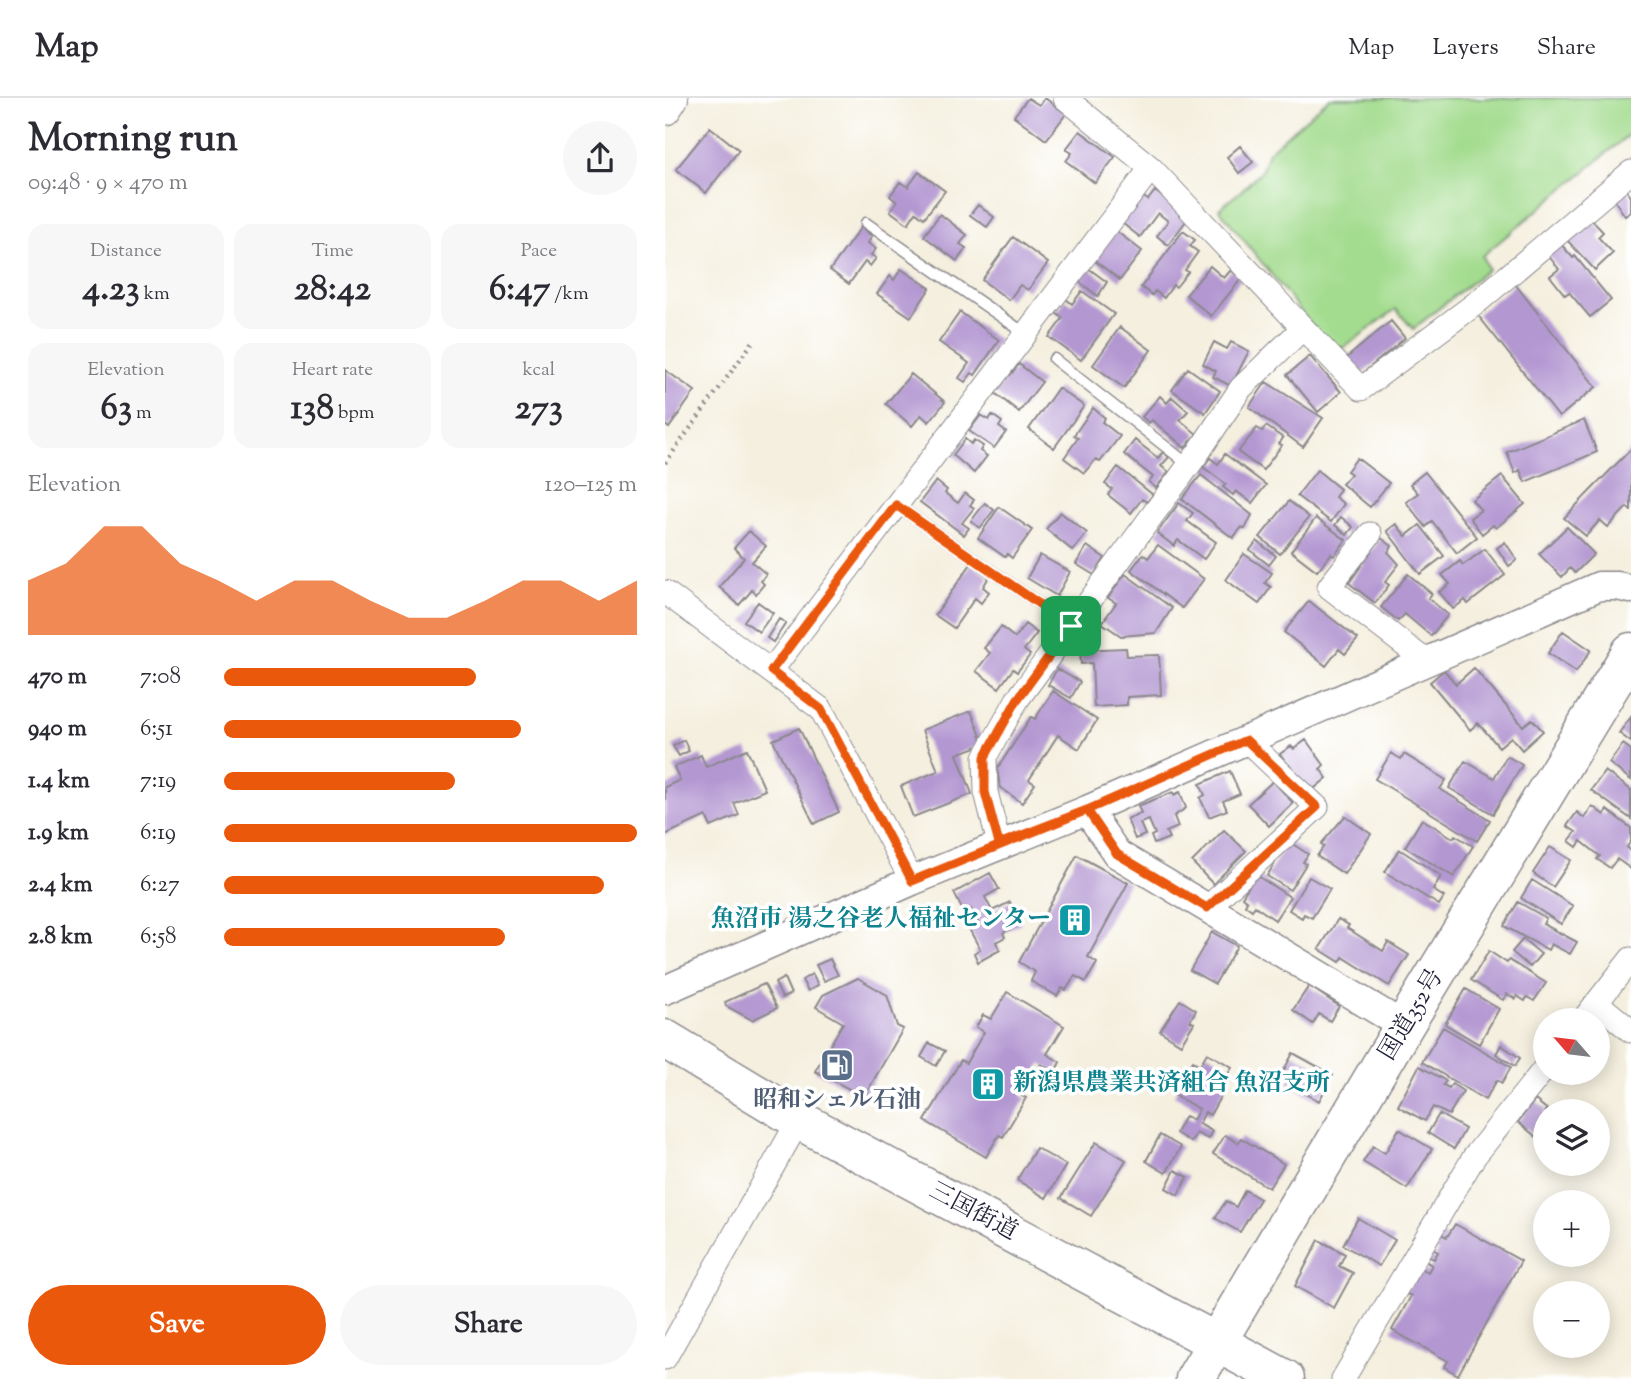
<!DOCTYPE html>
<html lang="en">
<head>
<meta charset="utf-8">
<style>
	body { margin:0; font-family:"Sorts Mill Goudy","Noto Serif JP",serif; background:#f7f7f7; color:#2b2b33; height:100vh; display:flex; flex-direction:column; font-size:26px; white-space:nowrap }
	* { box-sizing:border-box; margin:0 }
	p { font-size:23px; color:#7c7c81 }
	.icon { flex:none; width:38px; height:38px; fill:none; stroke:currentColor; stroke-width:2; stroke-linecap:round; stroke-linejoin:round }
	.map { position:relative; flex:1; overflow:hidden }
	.sheet { display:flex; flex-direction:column; background:#fff; width:665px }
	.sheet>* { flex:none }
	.needle { width:46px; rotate:298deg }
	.tools { position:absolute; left:868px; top:910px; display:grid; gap:14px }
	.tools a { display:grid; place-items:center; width:77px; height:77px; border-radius:50%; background:#fff; box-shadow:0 4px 18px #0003; font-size:35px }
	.pin { position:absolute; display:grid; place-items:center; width:60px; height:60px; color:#fff; margin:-30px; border-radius:14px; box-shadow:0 4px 10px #0006 }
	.round { display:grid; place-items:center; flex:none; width:74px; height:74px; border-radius:37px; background:#f7f7f7 }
	.head { display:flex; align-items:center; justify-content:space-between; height:119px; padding:0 28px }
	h1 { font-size:38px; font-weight:700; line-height:52px }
	.figures { display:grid; grid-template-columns:repeat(3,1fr); gap:10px; height:119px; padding:7px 28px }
	.figures div { display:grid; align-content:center; border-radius:18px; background:#f7f7f7; text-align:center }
	.figures b { font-size:35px; font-weight:700 }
	.figures small { font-size:19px; font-weight:400 }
	.figures p { font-size:19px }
	.chart { height:196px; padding:14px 28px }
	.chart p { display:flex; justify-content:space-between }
	.chart svg { width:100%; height:126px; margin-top:7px; fill:#ea580c; opacity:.7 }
	.button { display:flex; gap:14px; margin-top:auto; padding:14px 28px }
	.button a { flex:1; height:80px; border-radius:42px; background:#ea580c; color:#fff; font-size:28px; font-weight:700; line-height:80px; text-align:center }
	.button a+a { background:#f7f7f7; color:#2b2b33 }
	ul { padding:0 28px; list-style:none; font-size:23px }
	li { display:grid; grid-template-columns:112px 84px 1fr; align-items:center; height:52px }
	li i { height:18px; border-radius:9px; background:#ea580c }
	header { display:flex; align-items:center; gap:42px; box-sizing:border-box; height:98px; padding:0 35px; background:#fff; border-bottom:2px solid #e1e1e2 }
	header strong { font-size:33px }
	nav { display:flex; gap:38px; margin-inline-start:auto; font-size:24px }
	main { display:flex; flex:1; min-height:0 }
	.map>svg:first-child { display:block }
	.green { fill:#a3dc8e; stroke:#627f64; stroke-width:2 }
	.building { fill:#b397d1 }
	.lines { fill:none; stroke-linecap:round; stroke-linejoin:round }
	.service-casing { stroke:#8b888c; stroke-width:13 }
	.minor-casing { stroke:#8b888c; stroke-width:25 }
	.tertiary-casing { stroke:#8b888c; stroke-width:31 }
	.secondary-casing { stroke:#8b888c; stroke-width:34 }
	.trunk-casing { stroke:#8b888c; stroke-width:41 }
	.path { stroke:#8b888c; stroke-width:4.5; stroke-dasharray:2 5; stroke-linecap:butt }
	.service { stroke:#fff; stroke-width:10 }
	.minor { stroke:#fff; stroke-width:23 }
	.tertiary { stroke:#fff; stroke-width:28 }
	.secondary { stroke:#fff; stroke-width:32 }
	.trunk { stroke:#fff; stroke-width:38 }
	.route-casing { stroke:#fff; stroke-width:14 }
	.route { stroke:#ea580c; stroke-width:9 }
	.labels { text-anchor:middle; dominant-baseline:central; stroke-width:7; stroke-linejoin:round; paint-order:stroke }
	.culture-label { font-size:24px; font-weight:bold; fill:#0d838f; stroke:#fff; text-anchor:end }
	.street-label { font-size:24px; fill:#22223b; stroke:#fff }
	.service-label { font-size:24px; font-weight:bold; fill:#4e5e75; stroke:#fff }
</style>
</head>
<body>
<header>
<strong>Map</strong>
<nav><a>Map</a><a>Layers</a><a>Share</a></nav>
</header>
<main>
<section class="sheet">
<div class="head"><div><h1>Morning run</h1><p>09:48 · 9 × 470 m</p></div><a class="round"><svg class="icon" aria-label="share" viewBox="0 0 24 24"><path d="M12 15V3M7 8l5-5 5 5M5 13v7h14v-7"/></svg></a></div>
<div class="figures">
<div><p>Distance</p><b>4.23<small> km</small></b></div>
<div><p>Time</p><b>28:42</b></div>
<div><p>Pace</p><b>6:47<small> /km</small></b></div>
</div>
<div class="figures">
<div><p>Elevation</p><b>63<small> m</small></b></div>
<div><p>Heart rate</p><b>138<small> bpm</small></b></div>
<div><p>kcal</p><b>273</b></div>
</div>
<div class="chart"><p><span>Elevation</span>120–125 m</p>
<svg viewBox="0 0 160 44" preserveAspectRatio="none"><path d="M0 44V25L10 19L20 6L30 6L40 19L50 25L60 32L70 25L80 25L90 32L100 38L110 38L120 32L130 25L140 25L150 32L160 25V44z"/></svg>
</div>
<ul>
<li><b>470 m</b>7:08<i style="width:61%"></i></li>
<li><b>940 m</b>6:51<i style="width:72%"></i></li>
<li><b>1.4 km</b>7:19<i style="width:56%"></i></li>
<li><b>1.9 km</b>6:19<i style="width:100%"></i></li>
<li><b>2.4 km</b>6:27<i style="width:92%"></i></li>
<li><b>2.8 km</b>6:58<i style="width:68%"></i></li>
</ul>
<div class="button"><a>Save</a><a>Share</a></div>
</section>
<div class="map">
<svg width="966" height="1281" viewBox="0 0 966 1281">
	<rect width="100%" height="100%" fill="#fff"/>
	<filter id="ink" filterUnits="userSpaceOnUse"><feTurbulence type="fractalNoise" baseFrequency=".0143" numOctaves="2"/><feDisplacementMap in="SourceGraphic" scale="14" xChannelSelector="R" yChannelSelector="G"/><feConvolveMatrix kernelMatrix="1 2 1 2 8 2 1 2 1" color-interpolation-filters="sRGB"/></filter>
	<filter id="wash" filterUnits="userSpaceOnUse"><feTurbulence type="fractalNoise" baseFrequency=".00686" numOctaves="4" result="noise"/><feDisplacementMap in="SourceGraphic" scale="28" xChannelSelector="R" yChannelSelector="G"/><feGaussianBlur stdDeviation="1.57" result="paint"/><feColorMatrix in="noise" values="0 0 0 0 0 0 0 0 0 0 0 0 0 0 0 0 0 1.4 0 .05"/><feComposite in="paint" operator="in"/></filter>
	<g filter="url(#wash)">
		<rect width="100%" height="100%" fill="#f4efde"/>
		<path class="green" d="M665 0H966V35L817 158 823 171 748 231 731 211 670 256 554 111 577 92 597 72 603 54Z"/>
		<g id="blocks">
			<path class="building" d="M363 0 374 7 380 0 401 16 381 42 349 18Z
				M45 29 74 52 41 95 11 71Z
				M415 33 450 59 430 85 401 63 407 55 401 51Z
				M575 48 588 64 574 75 562 59Z
				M254 74 280 93 259 120 251 114 243 126 225 113 232 104 225 98 235 84 243 89Z
				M961 91 966 99V114L960 118 948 100Z
				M490 93 524 119 503 147 492 138 503 123 493 115 475 139 457 125 477 98 483 102Z
				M313 107 329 119 322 129 305 117Z
				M275 116 302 137 295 146 301 150 292 163 259 138Z
				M925 120 938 134 933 139 948 155 930 172 901 141Z
				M196 129 207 138 203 145 211 151 206 157 211 160 205 168 200 164 184 186 165 172Z
				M451 133 477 153 455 182 429 162Z
				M518 133 530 142 525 148 533 154 520 172 523 174 511 189 508 187 499 200 490 193 487 197 476 189Z
				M348 139 383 165 363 192 355 187 344 202 317 182Z
				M895 145 908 160 910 158 946 202 925 219 904 194 900 197 885 178 894 171 882 156Z
				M545 168 559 180 566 172 576 181 546 218 521 197Z
				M423 170 442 184 433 198 413 183Z
				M236 171 265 190 246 219 212 196 225 178 229 182Z
				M850 186 931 289 894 319 812 216Z
				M417 193 449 216 416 262 384 239 398 220 391 215 401 201 407 206Z
				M295 214 334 242 310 277 307 275 300 284 294 280 304 265 274 244Z
				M726 223 740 240 692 280 678 263Z
				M455 229 486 252 459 290 428 267Z
				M549 244 562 251 566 244 584 253 566 288 548 279 551 273 538 266Z
				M645 258 676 294 653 314 622 277Z
				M354 266 377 284 354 314 330 295 339 284 336 282 341 274 345 277Z
				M523 270 555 293 540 315 507 292Z
				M0 272 30 293 4 330 0 327Z
				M246 276 280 304 264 324 256 317 247 328 221 306Z
				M601 284 658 320 638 349 584 309Z
				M393 290 419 308 389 350 364 331Z
				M495 298 502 305 507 299 523 313 515 322 532 336 520 350 487 322 484 325 477 319Z
				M428 310 440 320 437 324 455 338 435 364 431 361 419 375 399 360 413 340 409 337Z
				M316 317 324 322 327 317 337 324 334 329 341 334 329 350 304 333Z
				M919 322 932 354 860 384 855 372 850 375 842 354Z
				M601 328 618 340 614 346 617 347 598 372 573 354 592 330 597 333Z
				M300 341 306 346 309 342 318 348 315 353 322 358 309 375 288 357Z
				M470 342 493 360 498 354 504 359 496 368 504 374 491 390 484 384 488 379 459 356Z
				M966 351V412L962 409 943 429 935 422 921 438 899 420Z
				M560 356 601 387 587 405 571 393 568 397 558 389 561 386 538 369 545 360 553 366Z
				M692 360 724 385 705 409 677 386 686 376 682 373Z
				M453 369 488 397 482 404 477 401 466 415 443 397 447 391 440 386Z
				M652 372 675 391 670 399 679 406 666 424 632 398Z
				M760 374 812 439 792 455 767 423 761 429 741 404 753 395 745 386Z
				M536 377 587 417 580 431 577 429 568 440 517 401Z
				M837 378 860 406 831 430 828 427 817 436 805 420 816 412 807 402Z
				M271 383 282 392 280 395 293 405 300 395 309 402 305 407 309 410 297 425 304 430 299 437 255 404Z
				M624 403 644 419 615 456 595 439Z
				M320 405 329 412 315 430 306 423Z
				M514 405 528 415 522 423 551 444 539 461 513 442 509 448 492 435Z
				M334 409 367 432 347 460 342 456 340 459 313 440Z
				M395 414 422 435 408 453 381 431Z
				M676 419 688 429 682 437 670 427Z
				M651 420 681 442 669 458 666 456 652 473 626 453Z
				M731 426 741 438 755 427 779 458 755 476 722 433Z
				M902 429 929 456 910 475 905 470 897 479 874 456Z
				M84 433 101 448 87 464 101 476 96 483 99 486 91 496 87 492 74 507 54 489 79 460 69 450Z
				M716 440 727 448 723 454 734 466 720 484 724 487 710 505 684 485Z
				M592 443 611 458 604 467 585 452Z
				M840 444 852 462 844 468 832 450Z
				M493 447 539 481 517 510 466 472 478 456 483 460Z
				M422 448 440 460 429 477 411 466Z
				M820 451 840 477 803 506 800 502 788 511 774 494 785 486 777 477 795 463 798 467Z
				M579 456 607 475 600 485 606 489 594 506 561 482Z
				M375 457 405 474 392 498 362 480Z
				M306 466 324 479 318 489 324 494 316 505 310 500 289 530 270 517Z
				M460 476 507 510 491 535 456 538 437 525 451 505 443 500Z
				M743 476 767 496 763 500 783 517 766 538 740 516 733 523 716 509Z
				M644 503 693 541 680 556 674 551 661 568 619 534Z
				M93 504 108 515 94 534 79 523Z
				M114 521 121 525 108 544 102 540Z
				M360 526 372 535 359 552 365 557 352 574 348 571 334 590 311 573 325 555 319 550 336 529 350 540Z
				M898 533 926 552 911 574 883 555Z
				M461 550 462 558 494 557 496 597 462 599V607L429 609 427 565 416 566 415 552Z
				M809 570 858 628 867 621 878 633 857 652 846 639 834 649 813 625 805 632 765 584 779 572 791 586Z
				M392 571 415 584 406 600 383 587Z
				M388 593 432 622 414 651 393 637 364 682 370 686 357 705 335 689 332 671 366 619 370 621Z
				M306 613 319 646 292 656 307 696 248 719 236 688 273 673 257 632Z
				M966 619V644L954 635Z
				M134 630 174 714 149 726 108 642Z
				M19 642 24 653 14 658 8 648Z
				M641 642 659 667 655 671 662 680 645 694 615 656 626 648 629 651Z
				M958 646 966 652V682L944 665Z
				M82 651 100 692 69 705 74 717 46 729 41 718 0 737V689L15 682 9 669 36 657 41 669Z
				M726 655 736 661 739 656 781 682 775 691 825 722 812 743 710 681Z
				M842 658 857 667 828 716 784 690 800 663 829 680Z
				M565 673 575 696 558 703 562 712 544 719 535 700 540 697 535 686Z
				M940 673 966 692V721L926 692Z
				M608 683 628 705 604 728 583 706Z
				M508 694 509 697 515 694 521 710 509 718 513 729 501 734 504 740 489 746 486 738 490 736 484 722 475 725 480 737 470 741 462 721 476 715 473 708Z
				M927 708 939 717 942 712 966 730V743L962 749 966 753V771L952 761 945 770 932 761 935 758 916 743 912 749 904 743 911 734 902 728 912 714 919 720Z
				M680 718 706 736 679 776 652 758 659 748 656 746Z
				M757 721 788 740 790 737 808 748 789 779 740 749Z
				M559 732 581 753 548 786 527 764Z
				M623 743 643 756 638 764 641 766 625 792 602 778Z
				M885 749 906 762 888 789 868 775Z
				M734 751 776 778 768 792 779 799 774 807 720 774Z
				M412 757 463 785 423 859 432 865 421 884 410 878 401 892 397 890 392 898 366 883 370 874 354 864Z
				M325 775 334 791 320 799 327 813 345 804 356 825 338 835 340 839 331 844 335 852 313 864 309 855 315 851 303 829 313 824 306 811 299 815 289 795Z
				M591 777 625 799 610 822 590 808 587 812 580 807 582 803 577 799Z
				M644 779 665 791 647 820 639 816 637 820 624 812Z
				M867 782 908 808 896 826 856 800Z
				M853 804 881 820 878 826 912 844 905 856 886 846 883 852 839 828Z
				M673 821 684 827 682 830 718 853 723 844 744 857 724 888 678 859 675 864 654 851Z
				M547 834 572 848 550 886 525 872Z
				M858 841 876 856 865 869 847 854Z
				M824 853 842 865 844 862 881 885 869 903 862 899 860 903 852 898 851 901 842 896 838 902 806 882Z
				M165 861 173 877 159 883 151 867Z
				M147 876 153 887 143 893 137 882Z
				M119 880 126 896 117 900 110 885Z
				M193 880 222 897 232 928 238 931 199 999 150 973 178 925 151 909 158 897Z
				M99 886 112 910 87 922 61 908 60 904Z
				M644 888 674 908 665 923 654 916 648 926 628 912Z
				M801 891 834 911 814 946 780 926Z
				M342 894 399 928 382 956 395 964 390 974 376 966 357 998 361 1000 338 1039 334 1037 321 1059 260 1023 296 962 301 965 319 934 311 929 318 917 326 921Z
				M515 902 531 912 525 923 529 925 516 946 495 933Z
				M778 929 846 969 837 985 832 982 820 1002 757 964Z
				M264 945 280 953 271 968 256 959Z
				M836 947 855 960 850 968 831 956Z
				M542 955 567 969 559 983 563 985 545 1017 540 1014 534 1026 547 1033 543 1041 531 1035 526 1044 511 1035 520 1018 528 1022 534 1011 509 997 528 963 535 967Z
				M628 955 668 977 654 1003 614 981Z
				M754 968 781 983 778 987 784 990 787 986 798 993 784 1017 768 1009 760 1023 733 1008Z
				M870 1002 884 1013H880V1046L853 1024Z
				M774 1016 800 1031 789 1051 763 1035Z
				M734 1031 767 1051 742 1091 698 1064 708 1048 720 1055Z
				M495 1037 516 1049 501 1075 481 1063Z
				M560 1037 573 1045 576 1040 619 1066 604 1090 548 1056Z
				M431 1044 461 1062 426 1118 396 1100Z
				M371 1050 401 1067 381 1100 352 1082Z
				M510 1072 523 1079 513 1097 501 1090Z
				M580 1092 595 1101 575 1134 550 1120 561 1103 571 1109Z
				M693 1120 730 1142 714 1168 678 1147Z
				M790 1126 856 1163 793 1277 779 1269 783 1263 727 1232 746 1198 740 1195 754 1169 763 1174 767 1167 756 1161 759 1156 769 1161 773 1154 768 1151 776 1136 782 1139Z
				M654 1142 680 1156 674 1168 688 1175 669 1210 630 1188Z"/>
		</g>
	</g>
	<g filter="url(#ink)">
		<use href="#blocks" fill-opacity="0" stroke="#8b888c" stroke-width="2"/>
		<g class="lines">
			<g class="service-casing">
				<path id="service" d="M201 125 361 236
					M389 261 524 367
					M231 407 406 528"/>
			</g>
			<g class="minor-casing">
				<path id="minor" d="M400 0 486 70 696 291 810 206 966 74
					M705 436 664 489 762 564
					M0 494 156 611 247 783
					M106 573 486 70
					M334 746 321 694 320 659 352 602 533 355 576 290 638 230
					M542 810 652 709 581 642
					M932 905 966 933
					M918 922 966 861
					M0 1260 134 1022
					M678 1281 809 1059 880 970"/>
			</g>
			<g class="tertiary-casing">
				<path id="tertiary" d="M422 712 452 756 739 928
					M0 892 247 783 422 712 934 488H952L966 491"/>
			</g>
			<g class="secondary-casing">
				<path id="secondary" d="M0 11 7 0"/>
			</g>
			<g class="trunk-casing">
				<path id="trunk" d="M0 941 134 1022 620 1281
					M530 1281 739 928 966 554"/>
			</g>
			<path class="path" d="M0 365 90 241"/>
			<use href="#service" class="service"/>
			<use href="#minor" class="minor"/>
			<use href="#tertiary" class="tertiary"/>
			<use href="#secondary" class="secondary"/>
			<use href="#trunk" class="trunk"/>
		</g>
	</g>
	<g class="lines" filter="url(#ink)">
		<g class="route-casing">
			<path id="route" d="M406 528 231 407 106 573 156 611 247 783 422 712 452 756 542 810 652 709 581 642 422 712 334 746 320 694V659L352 602 406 528"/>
		</g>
		<use href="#route" class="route"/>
	</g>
	<defs>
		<g id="building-square" transform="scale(1.75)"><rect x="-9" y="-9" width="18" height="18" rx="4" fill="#0f9aa8" stroke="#fff"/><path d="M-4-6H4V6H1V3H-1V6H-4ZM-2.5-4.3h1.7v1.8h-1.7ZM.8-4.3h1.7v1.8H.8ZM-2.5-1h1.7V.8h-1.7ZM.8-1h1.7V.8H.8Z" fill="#fff"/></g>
		<g id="fuel-square" transform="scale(1.75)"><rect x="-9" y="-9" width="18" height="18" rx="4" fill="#5c6f8a" stroke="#fff"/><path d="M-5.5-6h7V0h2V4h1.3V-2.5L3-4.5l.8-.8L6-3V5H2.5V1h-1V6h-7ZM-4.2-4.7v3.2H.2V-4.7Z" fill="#fff"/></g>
	</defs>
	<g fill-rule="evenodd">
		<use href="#building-square" x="410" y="822"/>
		<use href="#fuel-square" x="172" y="967"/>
		<use href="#building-square" x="323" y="986"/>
	</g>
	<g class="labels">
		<g class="culture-label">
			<text x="386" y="822">魚沼市 湯之谷老人福祉センター</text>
			<text x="348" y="986" text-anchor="start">新潟県農業共済組合 魚沼支所</text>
		</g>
		<g class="street-label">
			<text transform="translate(747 917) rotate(-59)">国道352号</text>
			<text transform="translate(308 1114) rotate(28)">三国街道</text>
		</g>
		<g class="service-label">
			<text x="172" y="1003">昭和シェル石油</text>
		</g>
	</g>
</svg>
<div class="tools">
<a><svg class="needle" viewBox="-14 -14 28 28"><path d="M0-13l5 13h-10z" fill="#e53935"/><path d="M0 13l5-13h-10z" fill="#7c7c81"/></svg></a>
<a><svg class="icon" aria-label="layers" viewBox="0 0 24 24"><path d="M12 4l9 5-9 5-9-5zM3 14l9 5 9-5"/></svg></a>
<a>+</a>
<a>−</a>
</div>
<div class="pin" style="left:406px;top:528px;background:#1e9e55"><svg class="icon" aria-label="arrive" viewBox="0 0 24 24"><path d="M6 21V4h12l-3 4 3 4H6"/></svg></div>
</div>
</main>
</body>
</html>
